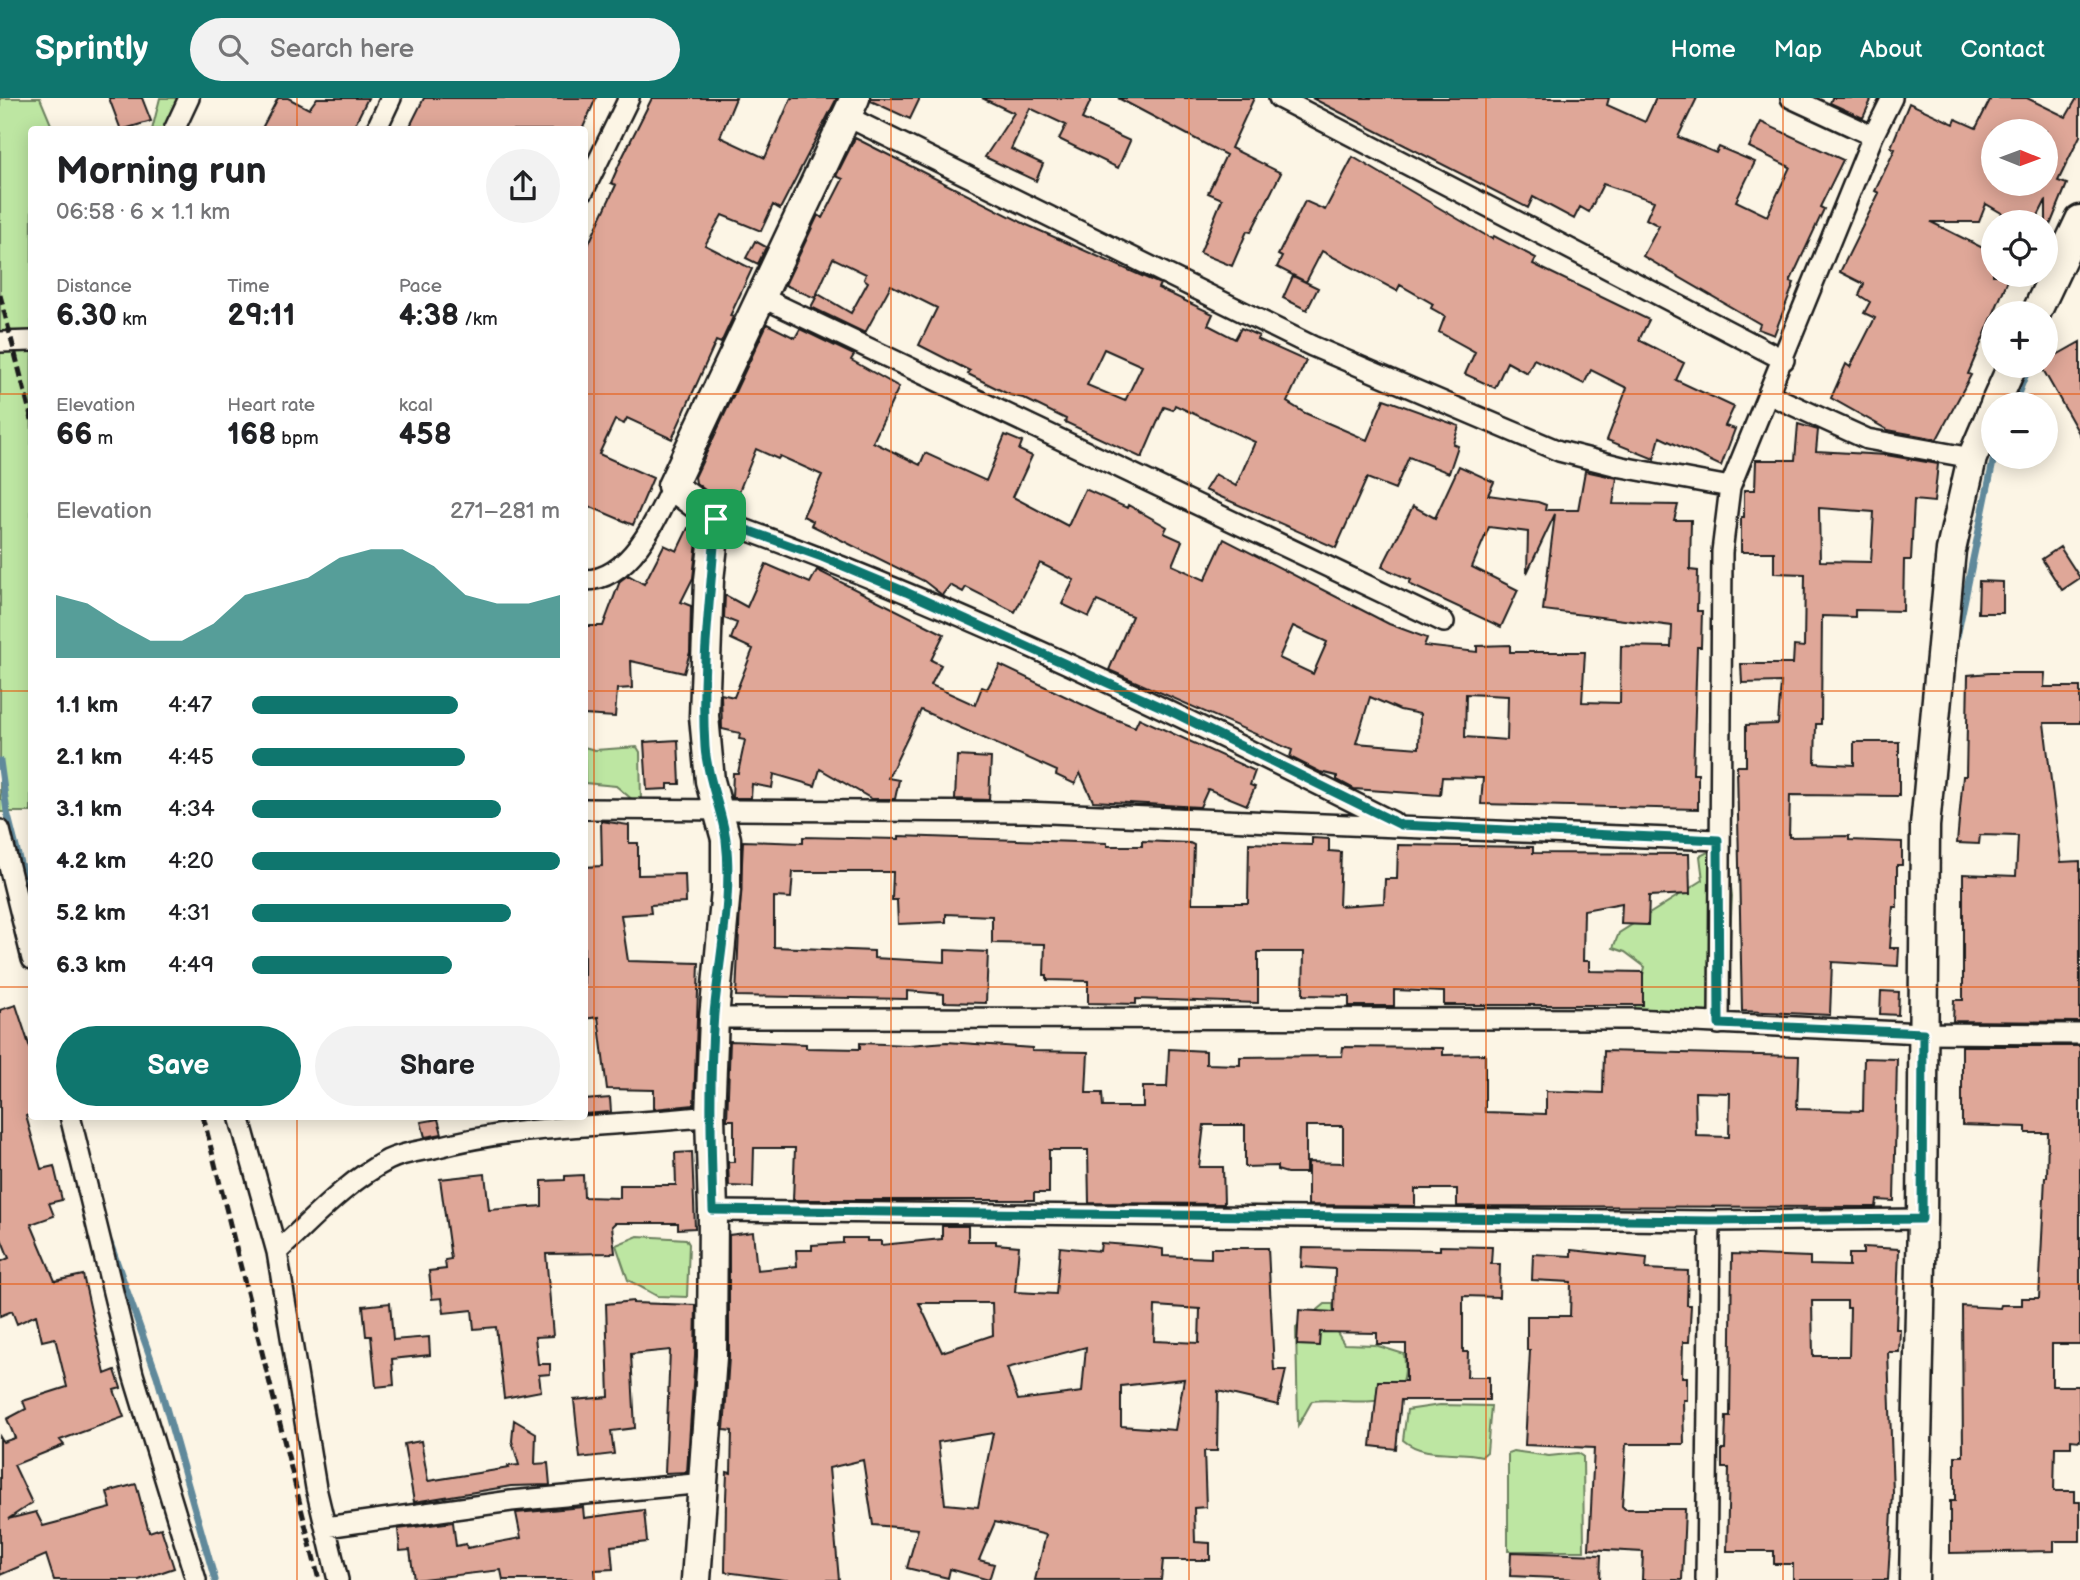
<!DOCTYPE html>
<html lang="en">
<head>
<meta charset="utf-8">
<style>
	body { margin:0; font-family:"Balsamiq Sans",sans-serif; background:#f2f2f2; color:#202124; height:100vh; display:flex; flex-direction:column; font-size:26px; white-space:nowrap }
	* { box-sizing:border-box; margin:0 }
	p { font-size:23px; color:#757577 }
	.icon { flex:none; width:38px; height:38px; fill:none; stroke:currentColor; stroke-width:2; stroke-linecap:round; stroke-linejoin:round }
	.map { position:relative; flex:1; overflow:hidden }
	.side { position:absolute; left:28px; top:28px; width:560px; height:994px; display:flex; flex-direction:column; background:#fff; border-radius:7px; box-shadow:0 4px 18px #0003 }
	.side>* { flex:none }
	.needle { width:46px; rotate:91deg }
	.tools { position:absolute; left:1981px; top:21px; display:grid; gap:14px }
	.tools a { display:grid; place-items:center; width:77px; height:77px; border-radius:50%; background:#fff; box-shadow:0 4px 18px #0003; font-size:35px }
	.pin { position:absolute; display:grid; place-items:center; width:60px; height:60px; color:#fff; margin:-30px; border-radius:14px; box-shadow:0 4px 10px #0006 }
	.round { display:grid; place-items:center; flex:none; width:74px; height:74px; border-radius:37px; background:#f2f2f2 }
	.overview { display:flex; align-items:center; justify-content:space-between; height:119px; padding:0 28px }
	h1 { font-size:38px; font-weight:700; line-height:52px }
	.stats { display:grid; grid-template-columns:repeat(3,1fr); gap:10px; height:119px; padding:7px 28px }
	.stats div { display:grid; align-content:center }
	.stats b { font-size:30px; font-weight:700 }
	.stats small { font-size:19px; font-weight:400 }
	.stats p { font-size:19px }
	.chart { height:196px; padding:14px 28px }
	.chart p { display:flex; justify-content:space-between }
	.chart svg { width:100%; height:126px; margin-top:7px; fill:#0f766e; opacity:.7 }
	.primary-button { display:flex; gap:14px; margin-top:auto; padding:14px 28px }
	.primary-button a { flex:1; height:80px; border-radius:42px; background:#0f766e; color:#fff; font-size:28px; font-weight:700; line-height:80px; text-align:center }
	.primary-button a+a { background:#f2f2f2; color:#202124 }
	ul { padding:0 28px; list-style:none; font-size:23px }
	li { display:grid; grid-template-columns:112px 84px 1fr; align-items:center; height:52px }
	li i { height:18px; border-radius:9px; background:#0f766e }
	header { display:flex; align-items:center; gap:42px; box-sizing:border-box; height:98px; padding:0 35px; background:#0f766e; color:#fff }
	header strong { font-size:33px }
	nav { display:flex; gap:38px; margin-inline-start:auto; font-size:24px }
	.search { width:490px; height:63px; background:#f2f2f2; display:flex; align-items:center; gap:18px; box-sizing:border-box; padding:0 24px; border-radius:38px; color:#757577; font-size:26px }
	.map>svg:first-child { display:block }
	.green { fill:#bde6a2; stroke:#6c815f; stroke-width:2 }
	.lines { fill:none; stroke-linecap:round; stroke-linejoin:round }
	.stream { stroke:#60899b; stroke-width:7 }
	.building { fill:#dfa798; stroke:#1c1c1c; stroke-width:2; fill-rule:evenodd }
	.street-casing { stroke:#1c1c1c; stroke-width:24 }
	.secondary-casing { stroke:#1c1c1c; stroke-width:33 }
	.street { stroke:#fcf5e5; stroke-width:19 }
	.secondary { stroke:#fcf5e5; stroke-width:28 }
	.rail { stroke:#1c1c1c; stroke-width:5; stroke-dasharray:10 5; stroke-linecap:butt }
	.route-casing { stroke:#fff; stroke-width:14 }
	.route { stroke:#0f766e; stroke-width:9 }
	.grid { fill:none; stroke:#e8590c; stroke-width:2; stroke-opacity:0.55 }
</style>
</head>
<body>
<header>
<strong>Sprintly</strong>
<div class="search"><svg class="icon" aria-label="search" viewBox="0 0 24 24"><circle cx="10" cy="10" r="6"/><path d="M15 15l6 6"/></svg>Search here</div>
<nav><a>Home</a><a>Map</a><a>About</a><a>Contact</a></nav>
</header>
<div class="map">
<svg width="2080" height="1482" viewBox="0 0 2080 1482">
	<rect width="100%" height="100%" fill="#fcf5e5"/>
	<filter id="ink" filterUnits="userSpaceOnUse"><feTurbulence type="fractalNoise" baseFrequency=".0143" numOctaves="2"/><feDisplacementMap in="SourceGraphic" scale="14" xChannelSelector="R" yChannelSelector="G"/><feConvolveMatrix kernelMatrix="1 2 1 2 8 2 1 2 1" color-interpolation-filters="sRGB"/></filter>
	<g filter="url(#ink)">
		<path class="green" d="M0 0H40L53 31 32 32 31 714H0Z
			M160 0H180L170 31 152 32Z
			M584 649 595 652 637 649 640 654 641 703 633 702 616 688 585 685Z
			M1726 745 1732 798 1728 881 1712 927 1632 921 1645 869 1625 854 1613 850 1619 835 1703 782 1700 758Z
			M638 1138 686 1141 689 1146 687 1199 657 1198 628 1182 616 1147Z
			M1325 1206H1333L1335 1231 1344 1246 1375 1247 1404 1256C1414 1323 1349 1298 1312 1303L1298 1328 1296 1230Z
			M1440 1307 1491 1308 1487 1354 1482 1358C1457 1351 1425 1361 1403 1342L1407 1312Z
			M1513 1353 1549 1358 1578 1355 1583 1358 1584 1453H1508V1355Z"/>
		<g class="lines">
			<path class="stream" d="M2014 306 2029 268
				M1957 539 1994 359
				M0 663 7 714 32 812
				M110 1145 157 1278 215 1482"/>
		</g>
		<path class="building" d="M109 0H142L151 23 121 32Z
			M278 0H288L309 11 317 0H368L352 32H261Z
			M424 0H596L582 32H408Z
			M652 0H736L720 39 765 60 791 0H837L780 111 773 107 761 133 722 117 705 147 752 171 730 218 733 219 721 245 716 243 672 341 627 320 624 326 615 322 599 356 653 380 633 427 584 406V156L616 87 611 85 622 60Z
			M871 0H920L910 21 871 3Z
			M982 0H1092L1082 21 1130 43 1118 70 1059 41 1066 27 1030 10 1011 51 1043 66 1036 83 985 59 1014 15Z
			M1118 0H1254L1231 50 1281 75 1251 134 1247 133 1232 168 1200 155 1222 101 1208 95 1226 57Z
			M1312 0H1609L1607 7 1645 24 1656 0H1697L1678 39 1716 55 1719 49 1755 64 1736 103 1767 118 1790 69 1749 49 1761 24 1843 62 1820 109 1824 111 1790 184 1794 185 1774 237 1758 231 1760 226 1643 158 1659 128 1646 121 1654 103 1603 86 1589 114 1580 109 1574 121 1533 99 1528 110Z
			M1832 0H1872L1863 20 1830 5Z
			M1991 0H2027L2066 19 2077 0H2080V38L2058 83 2067 86 2046 137V102L2035 124H2017L1986 106 1979 124H1931L1993 155V177H2010L1968 276 1971 277 1937 341 1888 332 1831 300 1846 266 1850 269 1875 220 1864 215 1870 204 1859 197 1864 186 1840 174 1879 95 1875 93 1895 51 1891 49 1909 5 1954 26 1956 21 1976 30ZM1993 33H2046V86H1993Z
			M855 40 1027 127 1160 186 1158 190 1213 216 1208 227 1235 241 1241 230 1259 238 1257 241 1306 263 1287 304 1305 315 1367 342 1384 301 1459 328 1453 346 1458 348 1449 375 1409 359 1395 391 1367 380 1336 450 1205 392 1215 376 1236 388 1255 344 1175 307 1173 312 1164 309 1142 360 1065 324 1066 321 1023 300 1010 297 968 276 970 273 919 247 937 210 891 187 865 235 811 209 818 196 851 215 868 184 864 181 866 176 833 160 815 200 785 187 818 117 823 120 843 81 836 78ZM1104 251 1142 268 1125 303 1087 287Z
			M1353 59 1492 141 1494 138 1536 160 1533 166 1649 222 1639 242 1684 265 1676 282 1734 309 1725 328 1735 331 1721 368 1660 339 1654 361 1607 342 1627 290 1591 272 1584 286 1534 261 1527 275 1507 264 1495 290 1465 276 1475 254 1439 234 1445 218 1431 210 1433 206 1400 187 1397 193 1322 153 1306 184 1277 169 1282 159 1278 157 1305 103 1325 112Z
			M755 143 766 149 758 166 746 160Z
			M1293 178 1318 190 1307 212 1283 200Z
			M767 226 795 240 800 231 854 257 851 262 899 289 873 344 920 367 925 355 986 383 1005 337 1022 344 1019 352 1032 358 1013 399 1068 428 1085 391 1127 410 1128 407 1167 429 1164 435 1182 443 1172 467 1205 482 1224 441 1389 526 1427 540 1424 548 1477 554V548L1510 547V554H1585L1582 604 1620 605 1621 548 1671 549 1672 528 1543 512 1555 416 1527 475 1528 434 1489 429 1472 469 1518 492 1501 529 1409 486 1411 482 1382 469 1413 408 1435 420 1459 368 1494 384 1488 397 1538 404 1546 407 1545 412H1578L1585 373 1617 380 1613 406 1678 407 1674 422H1691L1690 472 1698 473 1697 513H1702L1701 549H1697L1693 676H1698V711L1481 706 1483 680 1442 679 1440 697 1354 691 1337 682V678L1320 674 1290 659 1292 652 1109 572 1132 518 1097 503 1089 519 1062 506 1074 482 1040 465 1015 514 966 489 963 494 950 487 942 497 924 483 811 427 813 423 803 418 822 377 780 358 778 361 756 351 732 411 727 409 696 385 695 379ZM1293 528 1327 544 1313 576 1279 560ZM1466 596 1508 598 1507 642 1465 639ZM1370 599 1400 612 1420 616 1419 650 1356 645Z
			M2080 244V337L2041 268H2046V263Z
			M1798 326 1818 332 1816 353 1886 357 1938 366 1934 404 1914 402 1911 462H1904L1903 513 1855 512V519L1822 518 1821 626H1816L1815 665 1854 667V644H1899V698L1790 697 1789 739 1849 738V742L1902 744V767H1897V809H1893L1890 850H1899L1898 868 1832 864 1830 917 1742 913 1737 668H1746V627L1778 626 1781 584 1742 585 1741 566H1793L1794 548 1804 549 1805 476 1774 475V454H1741V419H1744V392H1755L1756 362H1795ZM1819 410 1874 414 1871 464 1820 463Z
			M688 430 698 434 693 480 681 504 691 508 690 554 684 575 631 563 632 590 617 591 615 619 584 617V528H603L620 483 628 477 644 486 664 447 677 453Z
			M2060 449 2080 480 2062 492 2042 461Z
			M766 466 810 485 817 472 944 536 931 562 941 567 931 587 975 607 982 589 987 591 1000 567 1100 615 1135 629 1139 620 1255 673 1250 687 1255 689 1247 707 1208 691 1200 709 1093 703 1080 675 1075 686 1056 677 1057 673 921 612 888 680 899 682 895 701H872L820 671 815 688 774 676 772 690 752 686 751 700H732L733 675H738L745 642 739 641 740 635 722 631 721 596 734 599 753 551 731 541 737 525 724 520 725 497 747 509Z
			M1979 483 2003 484V515H1978Z
			M1990 575H2045L2044 589H2080V625H2044L2061 764 2080 763V924L1953 923 1954 902H1963V776L2016 778 2018 738 1980 737 1979 746 1957 745 1963 678H1966L1968 577Z
			M678 642 680 686H668V691L647 692 644 644Z
			M957 658 991 660 989 702 955 701Z
			M601 723 629 727V745H638V777L685 776 686 805 650 807 651 815 621 817 628 863 699 865 694 1007 654 1011V992L607 991 598 919 584 921V769L602 768Z
			M899 738 1107 745V748H1142V743L1190 745 1194 747 1192 805H1248L1249 745 1312 747V740L1329 741V753L1341 754 1339 808 1384 805 1385 781H1397L1398 747 1533 749V755L1689 756 1690 796 1649 798 1648 827 1621 826 1622 805 1584 812 1583 863H1589V873L1643 874V907H1444V894L1394 892V908H1349V898L1303 897 1304 854H1258V905L1136 901V906L1088 905V883L1047 882V877H1044L1045 846 992 845V818L946 816V824L898 826 897 802H892L893 774H793L791 800 774 799V849L874 853V860L945 864V852L988 854 986 905 944 904V896L907 893V901L736 898 743 743 803 745V739L899 741Z
			M1881 893 1899 894 1898 917 1880 916Z
			M16 907 32 956V1016L26 1018 41 1071 54 1068 62 1102 49 1105 54 1118 31 1126 55 1183 83 1177 105 1276 115 1272 121 1290 114 1292 124 1319 60 1342 64 1347 14 1367 32 1405 8 1421 36 1414 43 1428 111 1410 107 1394 136 1386 149 1434 161 1430 174 1470 139 1482H54L46 1457 0 1477V1339L3 1344 15 1340 7 1321 26 1311 23 1303 67 1289 55 1240 42 1243 36 1217 17 1226 12 1213 0 1218V1164L9 1160 0 1138V912Z
			M730 943 806 946V950L860 951V945L908 947 947 944 1032 950V953L1088 954 1086 995H1102L1103 1009H1143V989H1167L1169 951 1206 953V966L1240 967V959L1342 958 1343 949 1443 950V957L1485 956V1014L1546 1016V993L1603 995 1604 953 1799 958 1797 1011 1863 1013 1864 960 1897 961 1894 1103 1877 1102 1876 1109 1457 1108V1091H1415V1108L1308 1107V1064L1343 1065V1028H1306V1075H1287L1277 1072V1068L1245 1069V1027H1204L1199 1069H1223L1224 1106 1089 1105 1088 1052H1049V1095H1034V1102H793L795 1050H754L753 1089 729 1088 728 1064H734V1022H727ZM1695 994 1730 995 1729 1039 1696 1038Z
			M1962 948H2080V1246H2052V1288H2079L2080 1343 2071 1342V1349H2055L2054 1393H2075V1404H2080V1443H2054V1453L1950 1455V1403H1955V1358H1963L1962 1208 2000 1210 2001 1207H2022V1200H2039L2045 1079H2047L2048 1035H2026V1029L1962 1027Z
			M610 1000 611 1014 584 1016V1002Z
			M438 1021 442 1036 425 1039 421 1024Z
			M692 1054 695 1130 678 1131V1125H615L612 1128 615 1155 546 1156 553 1238 535 1239 538 1266H550V1276L539 1277 541 1293 504 1300 496 1229 474 1231 472 1212 444 1215 442 1200 432 1201 429 1173 446 1171 445 1162 451 1161 440 1081 485 1076 489 1112 542 1108V1083L565 1082V1078L583 1077 584 1099 620 1100V1087H676L675 1055Z
			M942 1128H968V1143H996V1146L1019 1148 1015 1194 1056 1196 1060 1149 1100 1153 1101 1145 1141 1148 1163 1151V1158L1211 1160V1150H1268L1274 1272H1286L1278 1307 1218 1293 1217 1353H1204L1206 1409 1194 1410 1195 1444 1210 1445V1462H1163L1161 1482H1035L1046 1437 995 1424 979 1462 994 1466 989 1482 950 1471 948 1480 907 1470 918 1431 873 1427 863 1362 829 1370 839 1482H785L725 1474 726 1400 727 1374 731 1375 732 1333 724 1332 729 1259V1137L753 1134 757 1172 797 1168 796 1152H812V1147L843 1145V1140H867V1143H881V1147L942 1141ZM919 1205H992L993 1237 942 1254ZM1155 1208 1200 1211 1199 1245 1154 1243ZM1086 1249 1082 1294 1018 1302 1007 1270ZM1184 1281 1175 1332 1121 1328V1288ZM993 1335 978 1409 945 1406 938 1344Z
			M1440 1148 1492 1149 1491 1166H1500L1499 1199 1463 1198V1254H1468L1467 1279H1489V1302H1401L1396 1351 1371 1348 1378 1283H1406V1246H1377V1235L1320 1234 1319 1248 1297 1247 1299 1212 1334 1214 1335 1171 1301 1169 1302 1150 1440 1152Z
			M1863 1149 1899 1151 1896 1231H1900L1899 1254H1888L1893 1395 1888 1482H1793V1466H1774V1453H1727L1729 1370H1722V1351H1725L1726 1318H1730L1732 1156 1810 1159V1167L1849 1168V1156H1863ZM1812 1203H1847V1210H1850L1849 1258H1813Z
			M1571 1152 1647 1160 1646 1171 1688 1173 1687 1207H1691L1689 1244H1683L1682 1279H1687V1302H1683L1684 1346H1626L1622 1408 1625 1411H1685L1682 1482H1642L1643 1454 1589 1451 1594 1350 1525 1347 1530 1252H1527V1218H1570L1571 1184 1532 1182 1533 1156 1571 1158Z
			M633 1203V1205L696 1207 695 1258 687 1374 665 1375 670 1252 631 1256 635 1330 611 1333 614 1356 580 1360 574 1302 609 1299 606 1206Z
			M390 1205 393 1242 429 1239 430 1257 392 1261 394 1287 376 1289 371 1238H366L363 1208Z
			M514 1322 536 1335 535 1366 548 1365 550 1387 511 1388 414 1404 404 1346 421 1343 428 1383 509 1370 508 1368 519 1367 512 1343Z
			M583 1409 584 1420 644 1412 647 1444 611 1448 613 1471 595 1472 596 1482H503L501 1472 414 1482 410 1452 400 1453 398 1431 453 1424 456 1448 466 1446 467 1450 521 1440 516 1415Z
			M1511 1454 1601 1457 1600 1482 1510 1478Z"/>
		<g class="lines">
			<g class="street-casing">
				<path id="street" d="M1279 0 1784 262
					M1791 0 1873 38
					M846 18 1312 248 1507 331 1559 353 1622 369 1730 389
					M174 32 189 0
					M376 32 391 0
					M584 92 629 0
					M761 199 1444 524
					M0 244 32 243
					M1768 296 1867 341 1972 360
					M716 421C949 504 1173 613 1393 724
					M584 482C629 483 657 421 672 388
					M584 711 1024 714 1718 742
					M0 732 32 861
					M714 920 1632 921 1922 935 2080 936
					M1719 926 1722 454 1730 389 1873 38 1892 0
					M70 1018 133 1276 196 1482
					M239 1018 277 1154 316 1390 338 1482
					M713 1113 1710 1123 1922 1121
					M277 1154C311 1123 347 1083 388 1062 402 1055 420 1053 434 1050 528 1025 615 1029 710 1018
					M326 1429 511 1403 705 1385
					M1706 1482 1710 1123"/>
			</g>
			<g class="secondary-casing">
				<path id="secondary" d="M2036 215 2080 122
					M1995 306 2012 268
					M696 1482 712 1259 713 1113 710 1018 714 920 726 792V741L710 683 704 618 709 482 716 421 672 388 855 0
					M1914 1482 1922 1121 1925 728 1951 452 1972 360 1993 311"/>
			</g>
			<use href="#street" class="street"/>
			<use href="#secondary" class="secondary"/>
			<path class="rail" d="M0 197 32 322
				M203 1018 319 1482"/>
		</g>
	</g>
	<g class="lines" filter="url(#ink)">
		<g class="route-casing">
			<path id="route" d="M716 421 822 459 906 494 1170 613 1401 727 1718 742 1719 926 1923 935 1922 1121 1710 1123 713 1112C711 1047 709 982 714 916 719 860 733 798 726 742 722 711 707 681 705 649 700 572 711 497 716 421Z"/>
		</g>
		<use href="#route" class="route"/>
	</g>
	<path class="grid" d="M297 0V32M594 0V1482M891 0V1482M1189 0V1482M1486 0V1482M1783 0V1482M0 296H32M584 296H2080M0 593H32M584 593H2080M0 889H32M584 889H2080M297 1018V1482M0 1186H2080"/>
</svg>
<div class="tools">
<a><svg class="needle" viewBox="-14 -14 28 28"><path d="M0-13l5 13h-10z" fill="#e53935"/><path d="M0 13l5-13h-10z" fill="#757577"/></svg></a>
<a><svg class="icon" aria-label="locate" viewBox="0 0 24 24"><circle cx="12" cy="12" r="6"/><path d="M12 2v4M12 18v4M2 12h4M18 12h4"/></svg></a>
<a>+</a>
<a>−</a>
</div>
<div class="pin" style="left:716px;top:421px;background:#1e9e55"><svg class="icon" aria-label="arrive" viewBox="0 0 24 24"><path d="M6 21V4h12l-3 4 3 4H6"/></svg></div>
<section class="side">
<div class="overview"><div><h1>Morning run</h1><p>06:58 · 6 × 1.1 km</p></div><a class="round"><svg class="icon" aria-label="share" viewBox="0 0 24 24"><path d="M12 15V3M7 8l5-5 5 5M5 13v7h14v-7"/></svg></a></div>
<div class="stats">
<div><p>Distance</p><b>6.30<small> km</small></b></div>
<div><p>Time</p><b>29:11</b></div>
<div><p>Pace</p><b>4:38<small> /km</small></b></div>
</div>
<div class="stats">
<div><p>Elevation</p><b>66<small> m</small></b></div>
<div><p>Heart rate</p><b>168<small> bpm</small></b></div>
<div><p>kcal</p><b>458</b></div>
</div>
<div class="chart"><p><span>Elevation</span>271–281 m</p>
<svg viewBox="0 0 160 44" preserveAspectRatio="none"><path d="M0 44V22L10 25L20 32L30 38L40 38L50 32L60 22L70 19L80 16L90 9L100 6L110 6L120 12L130 22L140 25L150 25L160 22V44z"/></svg>
</div>
<ul>
<li><b>1.1 km</b>4:47<i style="width:67%"></i></li>
<li><b>2.1 km</b>4:45<i style="width:69%"></i></li>
<li><b>3.1 km</b>4:34<i style="width:81%"></i></li>
<li><b>4.2 km</b>4:20<i style="width:100%"></i></li>
<li><b>5.2 km</b>4:31<i style="width:84%"></i></li>
<li><b>6.3 km</b>4:49<i style="width:65%"></i></li>
</ul>
<div class="primary-button"><a>Save</a><a>Share</a></div>
</section>
</div>
</body>
</html>
